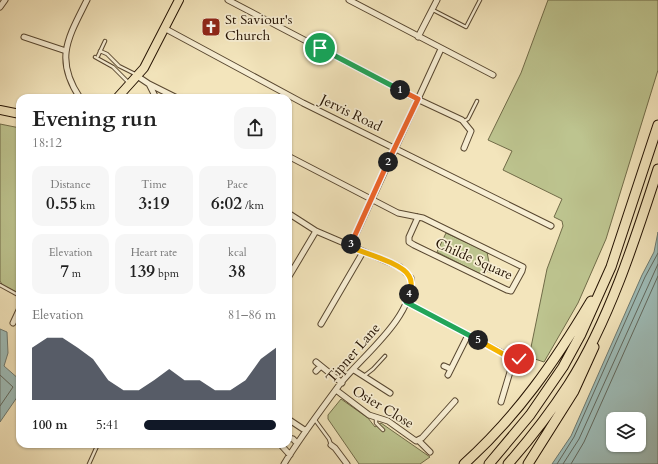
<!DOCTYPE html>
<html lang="en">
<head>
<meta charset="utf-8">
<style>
	body { margin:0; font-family:Cardo,serif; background:#f6f6f6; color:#222; height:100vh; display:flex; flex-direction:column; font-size:15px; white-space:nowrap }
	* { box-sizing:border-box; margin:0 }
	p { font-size:13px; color:#767676 }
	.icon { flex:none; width:22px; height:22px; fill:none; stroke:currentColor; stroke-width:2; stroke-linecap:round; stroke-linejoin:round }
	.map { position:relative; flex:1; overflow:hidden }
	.panel { position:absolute; left:16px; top:94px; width:276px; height:354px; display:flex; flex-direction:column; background:#fff; border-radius:12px; box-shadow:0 1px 3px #0004 }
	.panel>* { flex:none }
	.tools { position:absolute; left:606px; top:412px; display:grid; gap:8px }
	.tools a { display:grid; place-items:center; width:40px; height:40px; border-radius:8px; background:#fff; box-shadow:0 1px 3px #0004; font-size:20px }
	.pin { position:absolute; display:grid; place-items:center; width:34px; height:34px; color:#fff; margin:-17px; border:2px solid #fff; border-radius:50%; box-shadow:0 1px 4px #0007 }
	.km { position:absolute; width:20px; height:20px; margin:-10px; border-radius:50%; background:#222; color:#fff; font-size:11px; line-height:20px; text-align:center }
	.round { display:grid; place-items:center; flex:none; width:42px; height:42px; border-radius:12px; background:#f6f6f6 }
	.headline { display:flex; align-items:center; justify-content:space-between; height:68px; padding:0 16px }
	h1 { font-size:22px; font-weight:600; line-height:30px }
	.metrics { display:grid; grid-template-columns:repeat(3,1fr); gap:6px; height:68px; padding:4px 16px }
	.metrics div { display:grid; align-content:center; border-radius:10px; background:#f6f6f6; text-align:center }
	.metrics b { font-size:17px; font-weight:600 }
	.metrics small { font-size:11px; font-weight:400 }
	.metrics p { font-size:11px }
	.chart { height:112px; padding:8px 16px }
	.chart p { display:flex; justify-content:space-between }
	.chart svg { width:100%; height:72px; margin-top:4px; fill:#111827; opacity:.7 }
	ul { padding:0 16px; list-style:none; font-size:13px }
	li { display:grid; grid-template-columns:64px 48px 1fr; align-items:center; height:30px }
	li i { height:10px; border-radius:5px; background:#111827 }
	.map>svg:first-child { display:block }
	.green { fill:#bdc48f; stroke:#706b48 }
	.water { fill:#9ebdb9; stroke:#6d7970; fill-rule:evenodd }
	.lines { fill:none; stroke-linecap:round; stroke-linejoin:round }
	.shore { stroke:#61685e; stroke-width:1 }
	.lane-casing { stroke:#584730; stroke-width:4.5 }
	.street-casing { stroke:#584730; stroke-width:7 }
	.primary-casing { stroke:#241202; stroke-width:10 }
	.highway-casing { stroke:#241202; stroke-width:11 }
	.lane { stroke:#f7eed3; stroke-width:2.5 }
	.street { stroke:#f7eed3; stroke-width:5 }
	.primary { stroke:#f3e5bc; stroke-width:8 }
	.highway { stroke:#f3e5bc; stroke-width:9 }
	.split-1-casing { stroke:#fff; stroke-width:8 }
	.split-2-casing { stroke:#fff; stroke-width:8 }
	.split-3-casing { stroke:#fff; stroke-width:8 }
	.split-4-casing { stroke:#fff; stroke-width:8 }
	.split-5-casing { stroke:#fff; stroke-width:8 }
	.split-6-casing { stroke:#fff; stroke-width:8 }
	.split-1 { stroke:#22a559; stroke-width:5 }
	.split-2 { stroke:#f0652b; stroke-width:5 }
	.split-3 { stroke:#f0652b; stroke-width:5 }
	.split-4 { stroke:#f5b400; stroke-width:5 }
	.split-5 { stroke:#22a559; stroke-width:5 }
	.split-6 { stroke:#f5b400; stroke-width:5 }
	.labels { text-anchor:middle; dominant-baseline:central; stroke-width:3.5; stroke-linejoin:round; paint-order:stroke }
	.poi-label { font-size:14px; fill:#241202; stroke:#f7eed3; text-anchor:start }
	.street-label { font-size:14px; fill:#241202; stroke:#f7eed3 }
</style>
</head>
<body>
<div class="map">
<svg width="658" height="464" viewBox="0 0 658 464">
	<rect width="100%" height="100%" fill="#f3e5bc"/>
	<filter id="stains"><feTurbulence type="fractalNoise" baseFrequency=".005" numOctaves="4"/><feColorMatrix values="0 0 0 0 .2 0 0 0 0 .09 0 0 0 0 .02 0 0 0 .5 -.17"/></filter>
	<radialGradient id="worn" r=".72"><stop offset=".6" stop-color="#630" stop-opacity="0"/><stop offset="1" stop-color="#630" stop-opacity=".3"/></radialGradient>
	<path class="green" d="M548 0H658V70L606 239 578 303 544 362 529 357 547 269 563 226 562 221 554 217 562 199 503 170 512 151 488 140 521 73Z
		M0 124 20 128 19 293 3 286 0 281Z
		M446 233 487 252 491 273 487 271 484 276 437 252Z
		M341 399 368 418 375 427 381 423 430 457 420 464H359L328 419V415Z"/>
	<path class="water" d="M658 232V464H552L571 436 642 275 654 252ZM613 419H639V445H613Z
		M0 329 7 332 8 353 4 366 20 380V393L0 422Z"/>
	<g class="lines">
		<path class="shore" d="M0 375 13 387 0 406
			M557 464 574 437 645 277 658 253
			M563 464 579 439 658 264
			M571 464 584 442 658 276"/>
		<g class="lane-casing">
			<path id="lane" d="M433 10 466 27 480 0
				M100 51 107 54 119 66 137 75
				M98 56 105 41
				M95 57 113 67 129 83
				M464 121 468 119 477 101
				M0 285 20 296
				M364 376 373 369 385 356
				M376 418V423L383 430
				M315 420 329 439 331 445
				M89 464 98 444"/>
		</g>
		<g class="street-casing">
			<path id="street" d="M228 0 417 99 462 120 471 131 464 148
				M349 0 493 75
				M0 7 5 0
				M164 28 303 103 551 226
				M24 37 66 51
				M418 37 437 0
				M137 76 149 84 156 98
				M149 84 177 98
				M80 98C54 59 68 38 87 0
				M288 156 398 213 423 218 523 267 522 271 511 291 507 290 414 245 409 242V237L418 217
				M350 247 441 49
				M288 278 316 231
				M406 302 510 357 513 362 501 402
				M13 323 20 308
				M321 324 363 252
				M316 362 342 383
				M444 366 451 369
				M354 370 390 393
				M316 371 321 366
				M448 375 468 335
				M336 390 369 415 388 421 416 441 422 438 455 401
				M288 419 306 431
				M288 438 293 439 297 443
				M419 441 430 452
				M280 444 290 455
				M331 445 335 448 347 464
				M284 464C301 436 321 410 340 384 362 356 414 317 411 278L400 267 316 231 288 213"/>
		</g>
		<g class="primary-casing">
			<path id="primary" d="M117 98 144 68 179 0
				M0 110 20 114"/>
		</g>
		<g class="highway-casing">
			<path id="highway" d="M464 464C518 415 554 363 591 301
				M489 464 530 415 563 367 581 334 611 267 658 125
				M508 464C530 439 551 412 569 384 609 321 635 240 658 169
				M528 464 574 391 594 347"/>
		</g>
		<use href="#lane" class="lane"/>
		<use href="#street" class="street"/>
		<use href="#primary" class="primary"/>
		<use href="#highway" class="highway"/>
	</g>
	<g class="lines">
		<g class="split-1-casing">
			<path id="split-1" d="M320 48 400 90"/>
		</g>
		<g class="split-2-casing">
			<path id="split-2" d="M388 162 418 99 400 90"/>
		</g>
		<g class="split-3-casing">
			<path id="split-3" d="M351 244 388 162"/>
		</g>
		<g class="split-4-casing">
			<path id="split-4" d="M351 244 350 247C364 253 402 263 409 276 413 282 411 289 409 294"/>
		</g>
		<g class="split-5-casing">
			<path id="split-5" d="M409 294 406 302 478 340"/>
		</g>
		<g class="split-6-casing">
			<path id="split-6" d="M478 340 512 359H519"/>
		</g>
		<use href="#split-1" class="split-1"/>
		<use href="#split-2" class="split-2"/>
		<use href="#split-3" class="split-3"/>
		<use href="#split-4" class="split-4"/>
		<use href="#split-5" class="split-5"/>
		<use href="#split-6" class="split-6"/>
	</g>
	<defs>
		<g id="church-square" transform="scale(1)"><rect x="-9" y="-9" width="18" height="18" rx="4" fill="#8f2418" stroke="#f7eed3"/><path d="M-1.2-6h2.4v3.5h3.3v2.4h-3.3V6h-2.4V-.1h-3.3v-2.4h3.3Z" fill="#fff"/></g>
	</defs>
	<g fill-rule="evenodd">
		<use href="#church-square" x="211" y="27"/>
	</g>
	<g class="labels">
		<g class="poi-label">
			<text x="225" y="19">St Saviour's<tspan x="225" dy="16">Church</tspan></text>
		</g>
		<g class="street-label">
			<text transform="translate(351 113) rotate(26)">Jervis Road</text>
			<text transform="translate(474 259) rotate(24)">Childe Square</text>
			<text transform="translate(353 353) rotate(-49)">Tipner Lane</text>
			<text transform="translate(383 407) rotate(31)">Osier Close</text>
		</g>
	</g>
	<rect width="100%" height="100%" filter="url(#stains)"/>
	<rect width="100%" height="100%" fill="url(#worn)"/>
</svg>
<div class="tools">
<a><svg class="icon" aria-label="layers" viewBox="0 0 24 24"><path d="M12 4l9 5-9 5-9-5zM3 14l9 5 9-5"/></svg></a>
</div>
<div class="pin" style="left:320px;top:48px;background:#1e9e55"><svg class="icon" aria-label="arrive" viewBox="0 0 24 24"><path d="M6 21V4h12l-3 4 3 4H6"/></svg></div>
<div class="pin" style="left:519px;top:359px;background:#d93025"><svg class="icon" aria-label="check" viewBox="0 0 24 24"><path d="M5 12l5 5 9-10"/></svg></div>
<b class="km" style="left:400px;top:90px">1</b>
<b class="km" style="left:388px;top:162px">2</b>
<b class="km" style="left:351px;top:244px">3</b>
<b class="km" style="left:409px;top:294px">4</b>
<b class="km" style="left:478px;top:340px">5</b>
<section class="panel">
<div class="headline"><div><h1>Evening run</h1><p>18:12</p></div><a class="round"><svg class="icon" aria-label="share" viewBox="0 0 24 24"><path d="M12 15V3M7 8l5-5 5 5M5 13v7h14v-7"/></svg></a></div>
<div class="metrics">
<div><p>Distance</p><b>0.55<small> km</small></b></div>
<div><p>Time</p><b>3:19</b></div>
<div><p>Pace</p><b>6:02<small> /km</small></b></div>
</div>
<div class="metrics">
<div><p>Elevation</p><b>7<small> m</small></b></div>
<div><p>Heart rate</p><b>139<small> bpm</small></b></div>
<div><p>kcal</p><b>38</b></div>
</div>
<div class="chart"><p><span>Elevation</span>81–86 m</p>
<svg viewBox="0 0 160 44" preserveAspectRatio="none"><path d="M0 44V12L10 6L20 6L30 12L40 19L50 32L60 38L70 38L80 32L90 25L100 32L110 32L120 38L130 38L140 32L150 19L160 12V44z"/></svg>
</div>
<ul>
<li><b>100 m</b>5:41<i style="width:100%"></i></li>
</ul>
</section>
</div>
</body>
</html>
